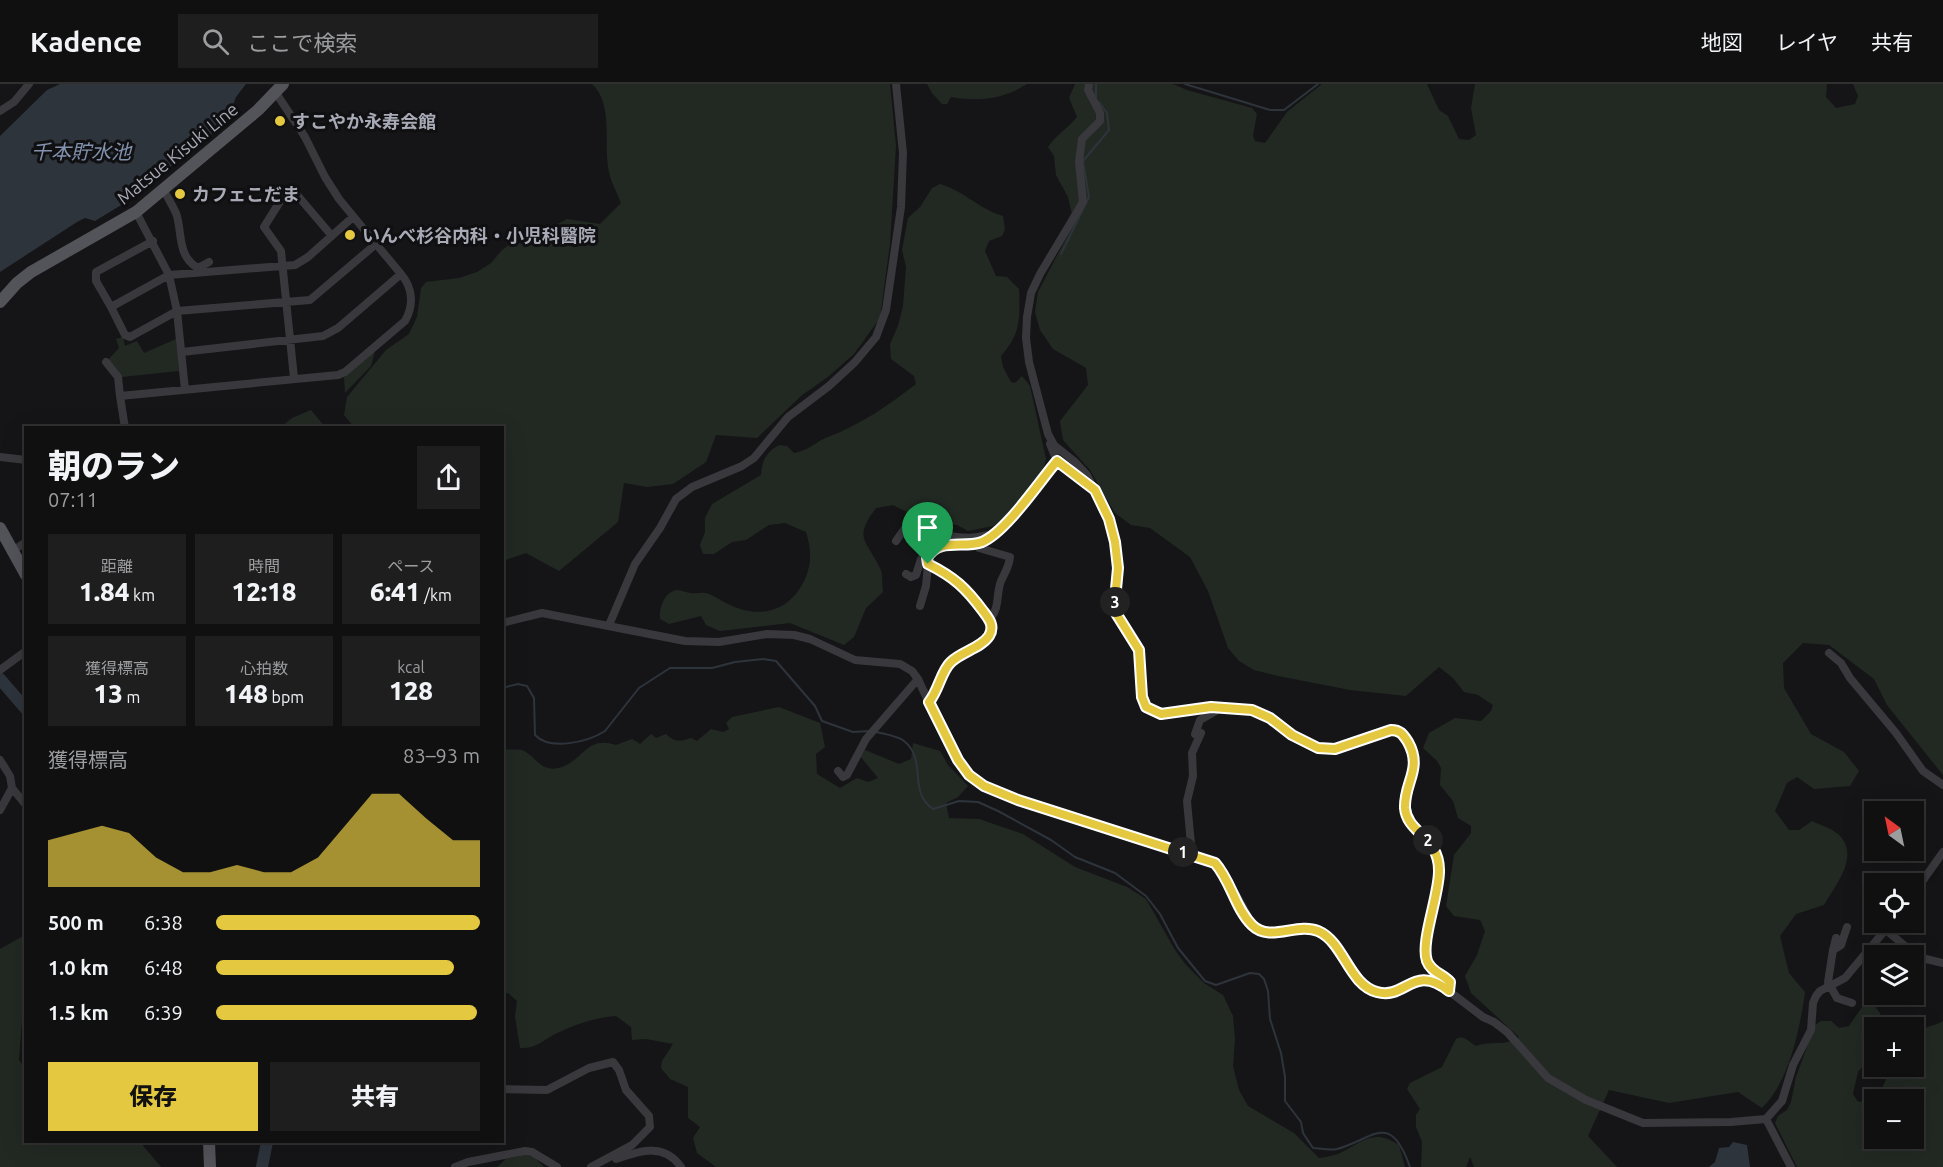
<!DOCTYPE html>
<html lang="ja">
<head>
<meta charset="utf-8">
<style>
	body { margin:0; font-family:Ubuntu,"Noto Sans JP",sans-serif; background:#1e1e1f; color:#f1f3f6; height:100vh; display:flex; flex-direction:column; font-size:22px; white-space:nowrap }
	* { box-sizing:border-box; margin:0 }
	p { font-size:20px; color:#9c9d9f }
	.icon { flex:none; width:33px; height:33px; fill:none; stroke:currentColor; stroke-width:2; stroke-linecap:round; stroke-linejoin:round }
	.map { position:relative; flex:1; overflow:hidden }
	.drawer { position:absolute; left:24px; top:342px; width:480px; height:717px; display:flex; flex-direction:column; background:#101011; border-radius:0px; box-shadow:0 6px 24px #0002,0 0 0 2px #303031 }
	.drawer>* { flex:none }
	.needle { width:39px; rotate:327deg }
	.buttons { position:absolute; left:1864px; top:717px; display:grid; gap:12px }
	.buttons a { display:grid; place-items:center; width:60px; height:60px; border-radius:0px; background:#101011; box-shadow:0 6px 24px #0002,0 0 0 2px #303031; font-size:30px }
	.pin { position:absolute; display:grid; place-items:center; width:51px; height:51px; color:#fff; margin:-62px -26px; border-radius:50% 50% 50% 0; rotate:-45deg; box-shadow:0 0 6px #0007 }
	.pin .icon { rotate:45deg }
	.km { position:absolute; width:30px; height:30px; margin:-15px; border-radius:50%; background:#222; color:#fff; font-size:16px; line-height:30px; text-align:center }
	.round { display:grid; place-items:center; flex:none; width:63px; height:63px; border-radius:0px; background:#1e1e1f }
	.summary { display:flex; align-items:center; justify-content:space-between; height:102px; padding:0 24px }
	h1 { font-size:33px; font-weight:800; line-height:45px }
	.stats { display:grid; grid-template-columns:repeat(3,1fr); gap:9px; height:102px; padding:6px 24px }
	.stats div { display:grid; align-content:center; border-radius:0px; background:#1e1e1f; text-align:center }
	.stats b { font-size:26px; font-weight:800 }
	.stats small { font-size:16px; font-weight:400 }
	.stats p { font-size:16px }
	.chart { height:168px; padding:12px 24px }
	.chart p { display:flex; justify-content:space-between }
	.chart svg { width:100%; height:108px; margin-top:6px; fill:#e4c840; opacity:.7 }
	.action { display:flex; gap:12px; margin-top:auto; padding:12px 24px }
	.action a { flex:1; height:69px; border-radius:0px; background:#e4c840; color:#111; font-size:24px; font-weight:800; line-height:69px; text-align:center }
	.action a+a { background:#1e1e1f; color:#f1f3f6 }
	ul { padding:0 24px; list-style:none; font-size:20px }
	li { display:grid; grid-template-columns:96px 72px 1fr; align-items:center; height:45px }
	li i { height:15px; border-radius:8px; background:#e4c840 }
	header { display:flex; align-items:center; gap:36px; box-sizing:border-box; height:84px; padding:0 30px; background:#101011; border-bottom:2px solid #303031 }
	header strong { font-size:28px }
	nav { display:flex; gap:33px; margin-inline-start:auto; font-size:21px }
	.search { width:420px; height:54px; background:#1e1e1f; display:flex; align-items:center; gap:15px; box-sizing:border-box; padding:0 21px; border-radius:0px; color:#9c9d9f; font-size:22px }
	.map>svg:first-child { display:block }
	.green { fill:#222923; fill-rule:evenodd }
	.water { fill:#2e343c }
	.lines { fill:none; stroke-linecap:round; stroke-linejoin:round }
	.stream { stroke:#2e343c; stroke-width:2 }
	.river { stroke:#2e343c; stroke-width:12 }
	.street { stroke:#38383d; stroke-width:8 }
	.primary { stroke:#53535a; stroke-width:12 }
	.route-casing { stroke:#fff; stroke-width:12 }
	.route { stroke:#e4c840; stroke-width:8 }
	.poi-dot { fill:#e4c840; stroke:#101012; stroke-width:2 }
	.labels { text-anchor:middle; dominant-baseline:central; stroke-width:6; stroke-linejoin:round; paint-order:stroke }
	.poi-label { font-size:18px; font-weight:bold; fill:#a8aab6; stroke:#101012; text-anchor:start }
	.street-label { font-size:18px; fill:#a8aab6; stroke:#101012 }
	.water-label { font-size:20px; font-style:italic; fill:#8292ae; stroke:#101012 }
</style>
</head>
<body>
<header>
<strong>Kadence</strong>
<div class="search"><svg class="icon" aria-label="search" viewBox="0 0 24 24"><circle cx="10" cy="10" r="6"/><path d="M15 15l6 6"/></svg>ここで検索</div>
<nav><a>地図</a><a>レイヤ</a><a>共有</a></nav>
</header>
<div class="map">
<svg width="1943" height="1083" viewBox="0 0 1943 1083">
	<rect width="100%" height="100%" fill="#151517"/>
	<path class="green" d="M592 0H890L896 62 890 160 880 234 854 270 829 292 801 312 757 354 716 351 706 378 673 400 647 403 624 399 618 438 559 487 526 469 503 477 502 344 354 343 344 331 347 313 386 266 409 250 417 233 421 204 426 198 459 194 477 188 491 179 502 166 527 147 548 145 567 135 600 140 621 119C617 109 611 98 609 88 603 60 614 20 592 0Z
		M927 0H1027C1004 15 978 18 951 13L947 20H942L932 9Z
		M1075 0H1173L1187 6 1252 24 1257 30 1253 52 1255 57 1265 59 1287 28 1322 0H1427L1439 26 1448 32 1459 55 1469 56 1476 51 1471 24 1475 0H1827L1826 13 1836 24 1855 20 1858 12 1853 0H1943V691L1887 621 1874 595 1829 561 1803 559 1783 579 1784 604 1811 650 1844 668 1859 687 1850 702 1814 705 1797 693 1787 699 1775 727 1789 746H1799L1812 737C1820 741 1831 744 1838 750 1861 771 1836 800 1824 821L1796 830 1780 852 1789 889 1805 908C1800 945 1789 998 1762 1024L1738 1008 1669 1019 1609 1006 1588 1052 1617 1083H1474L1470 1073 1466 1083H1421L1422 1058 1416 1043V1031L1420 1025 1407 1005 1410 999 1442 983 1456 955C1464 950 1469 958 1476 962 1492 956 1506 963 1519 953L1471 909 1465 892 1477 871 1485 847 1480 836 1454 832 1446 822 1454 771 1471 749V742L1458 734 1453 717 1440 701 1441 684 1437 677 1423 664 1429 649 1455 634 1481 637 1491 627 1493 621 1478 611 1464 608 1453 594 1439 583 1406 612 1350 606 1278 592 1254 586 1239 577 1228 564 1208 507 1190 473 1150 444 1131 441 1115 429 1090 386 1063 356 1060 337 1088 301 1086 284 1053 265 1040 246 1035 228 1038 208 1074 139 1068 113 1056 91 1054 72 1048 63C1056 51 1068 44 1077 33L1069 14Z
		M940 100C964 107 979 125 1003 132L1005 145 1002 152 989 157 985 167 996 192 1007 193 1019 205C1020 235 1021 249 1001 272L1003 283 1011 298 1015 299 1022 292 1030 302 1046 375 1043 386 1005 434 993 442 968 447 957 441 943 440 931 431 907 428 893 421 876 424C853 455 866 455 880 484 883 490 882 500 883 508L866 524 854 553 844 561 790 539 720 547 706 541 701 532 669 540 660 535C659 524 664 508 677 506 681 506 687 509 691 509 696 510 700 508 705 509 712 510 719 516 726 519 754 534 785 531 802 501 812 483 812 467 806 448L785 439 769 441 746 456 732 458 714 470H703L700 461 705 448V434L712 420 761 391C762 375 767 368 779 361L787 362 794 369C808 367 815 358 828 353 860 341 889 321 916 300L914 292 891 275 890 260 898 242 903 222 906 183 902 166 908 134 920 123 932 104Z
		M123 253 125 262 137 257 144 269 176 255 179 287 122 293 108 276 119 264 116 255Z
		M375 267 371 282 345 309 344 293Z
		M311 326 325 343H281L292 334Z
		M779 623 820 639 825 663 816 670 817 690 840 704 857 694 868 698 878 694 860 672 865 666 899 680 911 675 913 659 940 667 948 681 968 702 958 713 946 719 949 734 979 735 1023 750 1075 783 1127 803 1146 815 1175 866 1186 881 1204 899 1223 911 1233 932 1235 955 1233 982 1239 1006 1248 1022 1294 1049 1319 1074C1325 1073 1332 1072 1338 1070 1362 1059 1372 1043 1399 1061L1405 1083H716L697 1069 693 1054 700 1043 688 1034V1003L670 995 661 984 662 977 673 960 646 955 632 956 631 943 616 932C596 933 574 941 555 950 542 957 536 965 520 964L515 933 517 917 508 909 503 910 502 736 506 734 503 723 502 665C508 666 516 665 522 666 536 672 540 688 558 684 584 678 585 651 616 661L632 655 640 660 651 650 656 654 666 650C674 658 680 658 691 654L697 657 711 645 723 648 729 645 726 639 732 633Z
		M25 851V924L22 936 19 976 25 984 26 1058H140L161 1083H0V865Z
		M1864 920 1874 921 1880 929V943L1875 944V967L1858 988 1853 1010 1858 1018 1877 1015 1892 983 1914 982V951C1925 941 1931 944 1943 937V1083H1797L1775 1039 1778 1032 1787 1026 1791 1018 1796 993 1815 941 1821 937H1831L1839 944 1849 942ZM1875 1016H1914V1054H1875Z
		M525 1071 534 1073 544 1083H497L506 1075Z"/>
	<path class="water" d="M60 0H246L236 13 227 37 211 51 188 63 167 87 136 112 95 137 85 134 77 138 0 188V52L47 6Z
		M1733 1058 1747 1061 1750 1083H1709L1715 1078 1719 1064 1729 1063Z"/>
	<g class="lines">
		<path class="stream" d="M1096 0V14
			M1185 0 1270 26H1284L1318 0
			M1061 170 1089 113 1083 77 1109 46 1107 29 1099 18
			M502 604 518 600 527 602 534 614 535 651C550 667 588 658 605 647L639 604 670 584H712L735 578 763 575 776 577 815 622 822 637 853 648 870 647
			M876 648C884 650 898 652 904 657 928 676 907 707 933 725L959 717 978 718 998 727 1051 756 1075 773 1115 789 1146 812 1160 830 1178 864 1205 897 1216 901 1250 889 1259 890 1264 895 1268 907 1270 935 1281 969 1285 993V1017L1301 1038 1303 1049 1313 1064C1320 1064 1330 1067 1337 1065 1374 1055 1390 1026 1410 1083"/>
		<path class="river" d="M0 595 26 625
			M262 1083 267 1058"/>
		<path class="street" d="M1089 0 1088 6 1100 29V37L1082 55 1079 78 1083 118 1040 190 1031 209 1027 233 1026 254 1029 278 1048 350 1054 361 1074 377 1087 391 1109 435 1115 458 1118 484 1115 526 1139 566 1142 613 1146 623 1161 630 1211 623 1252 626 1270 634 1292 651 1325 666 1335 665 1386 647 1400 648C1428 679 1402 693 1405 725 1407 747 1436 755 1439 778 1442 803 1417 863 1429 881 1434 889 1444 891 1450 898L1449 907
			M276 9 305 53 325 93 339 115 376 160 310 216 177 227 130 253 125 251 111 223 169 191 295 181 308 173 353 133
			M0 27 14 18 29 0
			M164 106C168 115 174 123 177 132 182 151 178 173 198 184L209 178
			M136 128 169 191 177 227 185 306
			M111 223 96 197V188L153 157
			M182 268 323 252 338 244 401 190 376 160
			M106 278 118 293 120 312 338 291 345 288 405 237C414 221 413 204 401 190
			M294 294 281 167 264 143 286 108 292 105 332 152
			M120 312 125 344
			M0 373 26 376
			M1057 377 1091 403
			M896 457 905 444C918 439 925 446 938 449 953 453 972 456 987 451
			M976 460 979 464 1010 473C1009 483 1005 488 1001 497 996 509 1000 524 990 535
			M12 467 26 458
			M906 490 911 493 916 491 921 475 927 468
			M920 522 926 502 928 480
			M502 539 542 529 685 557 719 558 767 550 794 551 810 555 855 576 900 580 912 587 918 595 935 632 963 684 984 702 1018 715 1215 779 1226 793 1254 843 1265 848 1303 844 1319 848 1328 854 1366 903 1375 908 1387 909 1424 895 1437 898 1483 933 1494 938 1507 948 1548 994 1586 1016 1643 1039 1731 1038 1766 1035 1782 1017 1793 981 1811 946 1813 919 1816 912 1820 907 1845 894 1892 838
			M609 541 635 480 660 444 676 415 692 403 742 382 754 374 788 333 829 302 855 278 876 253 886 226 901 123 903 69 896 0
			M1829 569 1841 579 1850 594 1896 649 1923 687 1943 701
			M0 586 26 567
			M929 618C939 606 942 587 951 578 961 568 981 564 989 552 995 542 989 535 983 527 966 504 954 493 928 480L927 474C939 454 963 465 982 458 1005 448 1040 398 1057 377L1050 360
			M0 676 10 692 12 704 26 721
			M838 687 843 693 847 691 866 655 918 595
			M0 726 12 704
			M1192 771 1187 717 1193 692 1192 669 1201 649 1195 650 1200 636 1221 624
			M1914 809 1943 768
			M1847 843 1841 861 1833 866 1828 898 1837 914 1852 919
			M1886 846 1918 873 1943 879
			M1833 866 1836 854
			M502 1005 547 1006 589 984 613 978 619 986 626 1006 649 1032 650 1043 632 1061 591 1083
			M1766 1035 1791 1083
			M616 1075C640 1067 664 1058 681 1083
			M455 1083 468 1078 525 1067 532 1068 557 1083"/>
		<path class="primary" d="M0 218 17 199 31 188 136 128 258 26 283 0
			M0 444 26 491
			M209 1058 210 1083"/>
	</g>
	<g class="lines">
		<g class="route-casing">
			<path id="route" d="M1057 377 1095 406 1109 435 1115 458 1118 484 1114 526 1139 566 1142 613 1146 623 1161 630 1211 623 1252 626 1270 634 1292 651 1318 664 1335 665 1391 646C1400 646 1403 650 1408 658 1423 685 1404 698 1405 724 1407 749 1439 753 1439 786 1440 809 1420 858 1427 877 1431 888 1443 890 1450 898L1449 907C1413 879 1406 916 1377 908 1349 901 1344 858 1318 847 1297 838 1270 859 1252 841 1235 824 1231 797 1215 779L1018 716 984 702 969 691 958 676 929 618C939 606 941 587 951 578 961 568 981 564 989 552 995 542 989 535 983 527 966 504 954 493 928 480L927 474C939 453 963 465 982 458 1006 448 1039 398 1057 377Z"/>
		</g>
		<use href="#route" class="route"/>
	</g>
	<g class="poi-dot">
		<circle cx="280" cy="37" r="6"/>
		<circle cx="180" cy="110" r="6"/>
		<circle cx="350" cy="151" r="6"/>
	</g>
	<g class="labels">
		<g class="poi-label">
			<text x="292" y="37">すこやか永寿会館</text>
			<text x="192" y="110">カフェこだま</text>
			<text x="362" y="151">いんべ杉谷内科・小児科醫院</text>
		</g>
		<g class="street-label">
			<text transform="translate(177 69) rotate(-39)">Matsue Kisuki Line</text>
		</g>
		<g class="water-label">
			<text x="81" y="67">千本貯水池</text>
		</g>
	</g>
</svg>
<div class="buttons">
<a><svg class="needle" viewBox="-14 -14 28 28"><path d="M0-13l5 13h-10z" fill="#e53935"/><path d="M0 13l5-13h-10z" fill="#9c9d9f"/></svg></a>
<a><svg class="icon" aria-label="locate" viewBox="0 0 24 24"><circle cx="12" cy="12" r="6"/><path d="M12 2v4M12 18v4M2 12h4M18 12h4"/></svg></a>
<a><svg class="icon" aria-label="layers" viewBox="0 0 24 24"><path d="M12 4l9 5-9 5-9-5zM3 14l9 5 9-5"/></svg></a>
<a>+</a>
<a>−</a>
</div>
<div class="pin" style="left:928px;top:480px;background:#1e9e55"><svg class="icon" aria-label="arrive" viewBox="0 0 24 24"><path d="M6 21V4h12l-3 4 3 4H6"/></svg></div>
<b class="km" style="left:1183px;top:768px">1</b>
<b class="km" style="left:1428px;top:756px">2</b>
<b class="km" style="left:1115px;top:518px">3</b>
<section class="drawer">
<div class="summary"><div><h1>朝のラン</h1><p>07:11</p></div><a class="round"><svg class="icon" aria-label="share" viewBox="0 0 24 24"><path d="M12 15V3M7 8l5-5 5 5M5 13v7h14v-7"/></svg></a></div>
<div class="stats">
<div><p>距離</p><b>1.84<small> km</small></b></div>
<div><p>時間</p><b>12:18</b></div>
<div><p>ペース</p><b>6:41<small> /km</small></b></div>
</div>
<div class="stats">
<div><p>獲得標高</p><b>13<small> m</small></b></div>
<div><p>心拍数</p><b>148<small> bpm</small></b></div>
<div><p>kcal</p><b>128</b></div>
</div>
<div class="chart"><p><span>獲得標高</span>83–93 m</p>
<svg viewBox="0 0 160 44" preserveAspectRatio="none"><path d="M0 44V25L10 22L20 19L30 22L40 32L50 38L60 38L70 35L80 38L90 38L100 32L110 19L120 6L130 6L140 16L150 25L160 25V44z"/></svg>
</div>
<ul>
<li><b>500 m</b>6:38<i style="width:100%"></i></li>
<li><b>1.0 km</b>6:48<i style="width:90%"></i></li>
<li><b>1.5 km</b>6:39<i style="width:99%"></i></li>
</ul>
<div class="action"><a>保存</a><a>共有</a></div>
</section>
</div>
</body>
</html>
